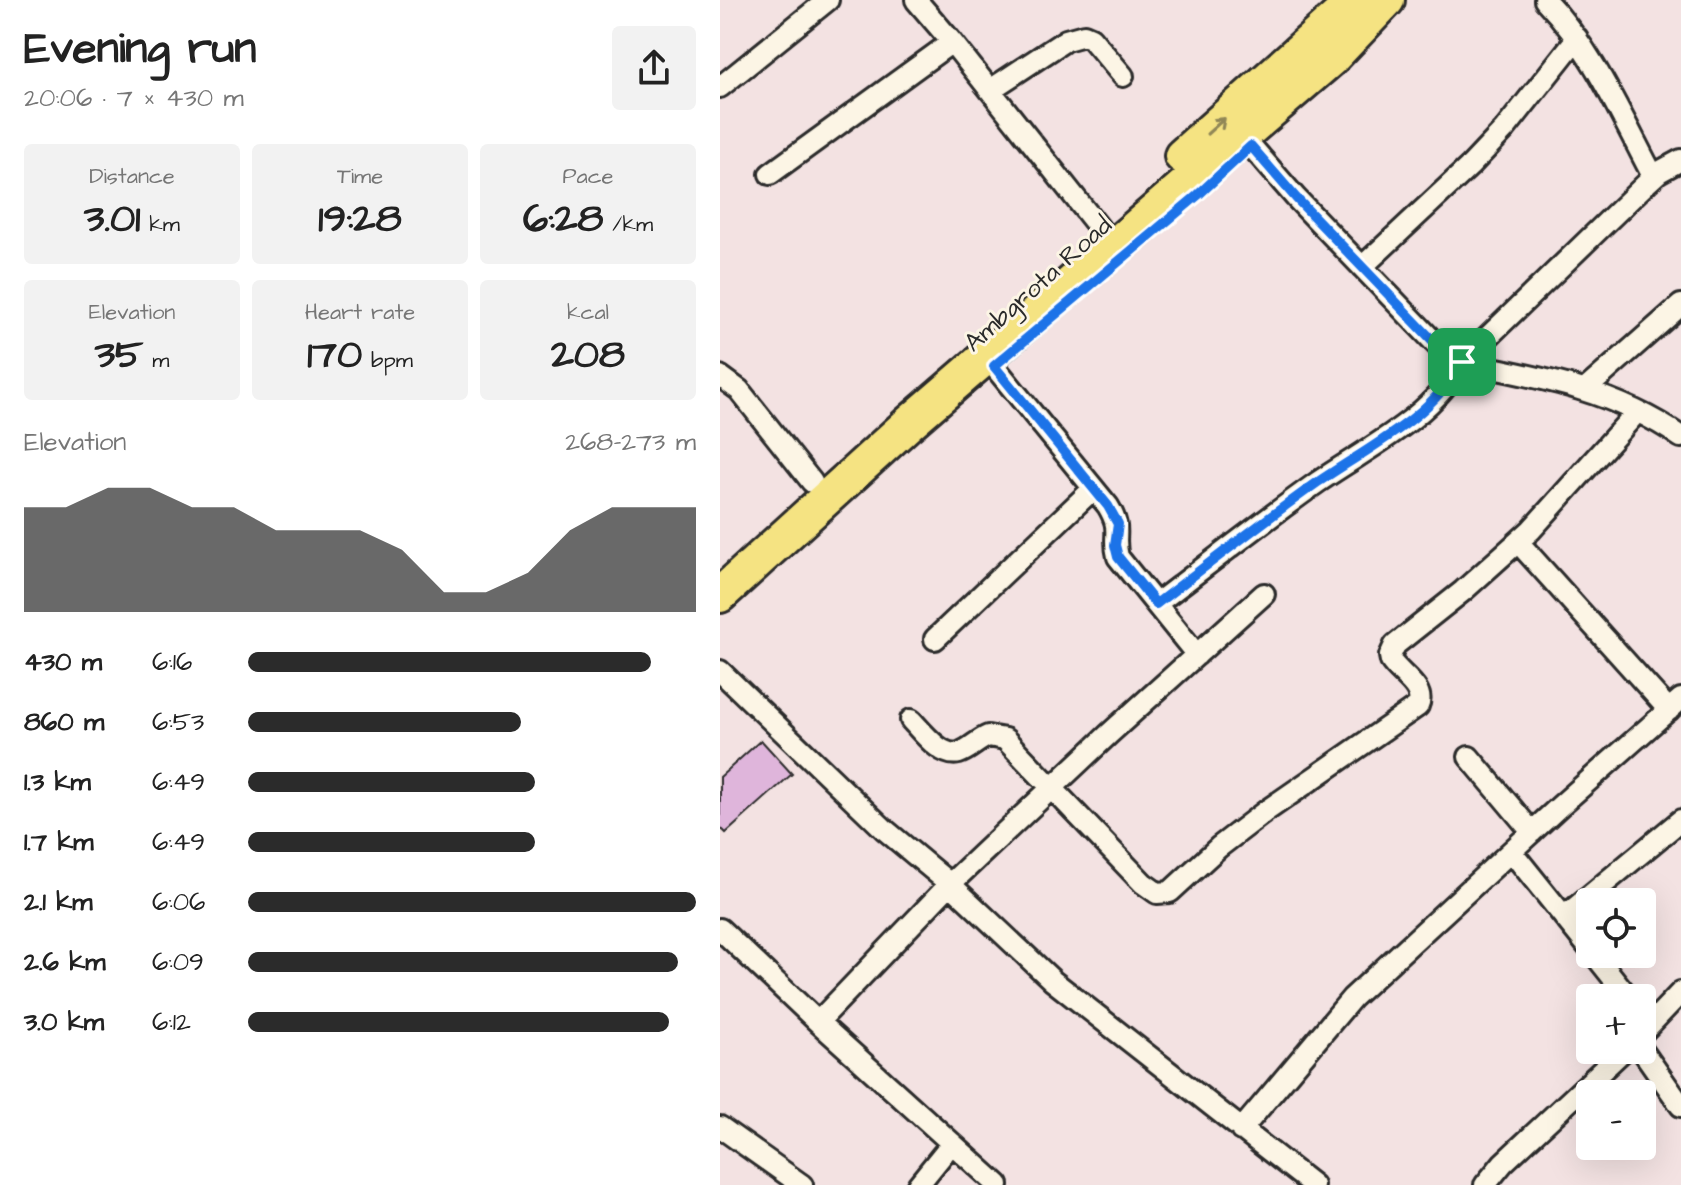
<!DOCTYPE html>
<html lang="en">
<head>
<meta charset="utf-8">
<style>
	body { margin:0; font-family:"Architects Daughter",sans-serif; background:#f2f2f2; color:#222; height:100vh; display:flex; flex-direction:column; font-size:30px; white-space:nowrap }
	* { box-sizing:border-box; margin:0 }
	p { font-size:26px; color:#767676 }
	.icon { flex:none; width:44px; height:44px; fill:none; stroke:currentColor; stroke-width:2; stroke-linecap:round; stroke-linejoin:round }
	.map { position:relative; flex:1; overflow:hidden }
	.side { display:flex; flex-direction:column; background:#fff; width:720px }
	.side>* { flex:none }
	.controls { position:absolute; left:856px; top:888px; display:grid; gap:16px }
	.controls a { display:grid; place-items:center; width:80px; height:80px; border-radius:8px; background:#fff; box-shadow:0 8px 32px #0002; font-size:40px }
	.pin { position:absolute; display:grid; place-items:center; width:68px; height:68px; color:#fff; margin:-34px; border-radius:16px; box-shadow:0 4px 12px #0006 }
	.round { display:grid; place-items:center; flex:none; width:84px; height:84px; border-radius:8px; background:#f2f2f2 }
	.headline { display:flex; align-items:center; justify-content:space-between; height:136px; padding:0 24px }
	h1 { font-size:44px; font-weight:700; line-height:60px }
	.metrics { display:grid; grid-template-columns:repeat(3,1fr); gap:12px; height:136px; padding:8px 24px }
	.metrics div { display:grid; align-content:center; border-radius:8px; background:#f2f2f2; text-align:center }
	.metrics b { font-size:40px; font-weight:700 }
	.metrics small { font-size:22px; font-weight:400 }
	.metrics p { font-size:22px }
	.chart { height:224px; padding:16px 24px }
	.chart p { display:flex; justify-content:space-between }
	.chart svg { width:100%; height:144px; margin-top:8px; fill:#2b2b2b; opacity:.7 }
	ul { padding:0 24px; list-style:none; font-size:26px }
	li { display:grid; grid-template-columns:128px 96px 1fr; align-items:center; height:60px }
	li i { height:20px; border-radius:10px; background:#2b2b2b }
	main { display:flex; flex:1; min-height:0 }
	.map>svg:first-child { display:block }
	.building { fill:#dfb5db; stroke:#2b2b2b; stroke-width:2 }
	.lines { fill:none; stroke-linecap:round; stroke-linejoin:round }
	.street-casing { stroke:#2b2b2b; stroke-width:26 }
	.primary-casing { stroke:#2b2b2b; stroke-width:40 }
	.street { stroke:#fcf5e5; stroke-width:20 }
	.primary { stroke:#f5e382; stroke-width:34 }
	.oneway { stroke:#908756 }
	.route-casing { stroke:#fff; stroke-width:16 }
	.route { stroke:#1a73e8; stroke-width:10 }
	.labels { text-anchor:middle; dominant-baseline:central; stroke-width:6; stroke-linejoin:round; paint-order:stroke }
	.street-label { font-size:26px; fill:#2b2b2b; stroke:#fcf5e5 }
</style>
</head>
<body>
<main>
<section class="side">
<div class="headline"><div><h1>Evening run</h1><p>20:06 · 7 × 430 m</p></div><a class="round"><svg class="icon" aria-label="share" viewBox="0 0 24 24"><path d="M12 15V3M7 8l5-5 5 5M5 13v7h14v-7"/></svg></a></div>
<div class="metrics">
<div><p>Distance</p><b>3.01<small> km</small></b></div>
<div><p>Time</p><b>19:28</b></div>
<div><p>Pace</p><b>6:28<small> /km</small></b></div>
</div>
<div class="metrics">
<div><p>Elevation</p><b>35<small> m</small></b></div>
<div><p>Heart rate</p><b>170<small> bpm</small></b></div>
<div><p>kcal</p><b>208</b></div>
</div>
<div class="chart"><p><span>Elevation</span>268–273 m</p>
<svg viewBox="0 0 160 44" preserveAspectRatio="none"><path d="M0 44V12L10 12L20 6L30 6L40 12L50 12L60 19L70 19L80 19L90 25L100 38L110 38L120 32L130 19L140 12L150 12L160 12V44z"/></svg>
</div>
<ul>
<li><b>430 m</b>6:16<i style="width:90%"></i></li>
<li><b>860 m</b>6:53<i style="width:61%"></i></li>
<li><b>1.3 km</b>6:49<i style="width:64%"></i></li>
<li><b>1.7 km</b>6:49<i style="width:64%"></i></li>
<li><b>2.1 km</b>6:06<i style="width:100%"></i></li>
<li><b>2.6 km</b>6:09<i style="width:96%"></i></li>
<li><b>3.0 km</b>6:12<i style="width:94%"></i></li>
</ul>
</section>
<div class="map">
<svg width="961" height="1185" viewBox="0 0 961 1185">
	<rect width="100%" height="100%" fill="#f3e2e2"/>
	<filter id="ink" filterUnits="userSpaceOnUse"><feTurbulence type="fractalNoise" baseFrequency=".0125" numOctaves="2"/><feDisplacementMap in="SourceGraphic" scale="16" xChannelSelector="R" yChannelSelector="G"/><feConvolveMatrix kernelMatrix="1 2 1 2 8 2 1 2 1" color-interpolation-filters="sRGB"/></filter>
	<g filter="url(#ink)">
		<path class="building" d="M41 740 72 774 6 833 0 827V777Z"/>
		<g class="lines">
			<g class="street-casing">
				<path id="street" d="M196 0 232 42 380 229
					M825 0C873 50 901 116 933 176
					M0 87 108 0
					M270 90 346 40 364 35 371 38 403 76
					M531 146 576 198 718 346 742 362C819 377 896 391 961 437
					M50 174 232 42
					M642 267 751 165 785 129 857 38
					M274 366 388 506C403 531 392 534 398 557L477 655
					M0 376 19 390 92 482
					M866 389 961 305
					M798 542 949 710
					M436 604C490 563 543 521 598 482 649 447 711 418 742 362L928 182 939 172 961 160
					M215 639 373 489
					M0 671 164 829 230 884 333 981 593 1185
					M191 720C202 731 221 758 239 753 249 750 258 740 268 736L285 739 423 883 437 893 450 892 499 847 546 811 698 706C706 688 680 675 671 661L670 656 675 645 743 591 811 530 917 412
					M749 757 812 832
					M792 852 870 949
					M844 917 961 820
					M0 929 98 1022 278 1185
					M874 954 909 998
					M98 1022 230 884 389 734 544 594
					M922 1033 961 992
					M922 1050 961 1106
					M0 1127 82 1185
					M521 1130 632 998 840 806 961 699
					M198 1185 232 1143
					M765 1185 783 1163 904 1050"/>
			</g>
			<g class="primary-casing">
				<path id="primary" d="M462 156 636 0
					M0 595 187 425 611 59 667 0"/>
			</g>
			<use href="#street" class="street"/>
			<use href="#primary" class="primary"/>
		</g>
		<defs><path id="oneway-shaft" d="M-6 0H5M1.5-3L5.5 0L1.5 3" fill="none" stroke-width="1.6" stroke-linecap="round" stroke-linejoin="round" transform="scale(2)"/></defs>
		<use class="oneway" href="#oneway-shaft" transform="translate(496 126) rotate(-42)"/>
	</g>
	<g class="lines" filter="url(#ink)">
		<g class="route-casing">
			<path id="route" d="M531 146 576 198 718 346 742 362C711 418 649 447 598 482 543 521 490 563 436 604L398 557 395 545 398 524 388 506 274 366 478 195Z"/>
		</g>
		<use href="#route" class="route"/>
	</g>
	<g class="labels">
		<g class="street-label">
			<text transform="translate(318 284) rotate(-42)">Ambgrota Road</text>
		</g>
	</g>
</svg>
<div class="controls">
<a><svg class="icon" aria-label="locate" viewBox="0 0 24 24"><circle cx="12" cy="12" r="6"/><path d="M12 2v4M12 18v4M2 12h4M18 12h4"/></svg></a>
<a>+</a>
<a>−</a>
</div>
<div class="pin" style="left:742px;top:362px;background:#1e9e55"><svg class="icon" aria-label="arrive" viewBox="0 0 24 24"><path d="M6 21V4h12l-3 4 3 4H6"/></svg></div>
</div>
</main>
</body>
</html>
